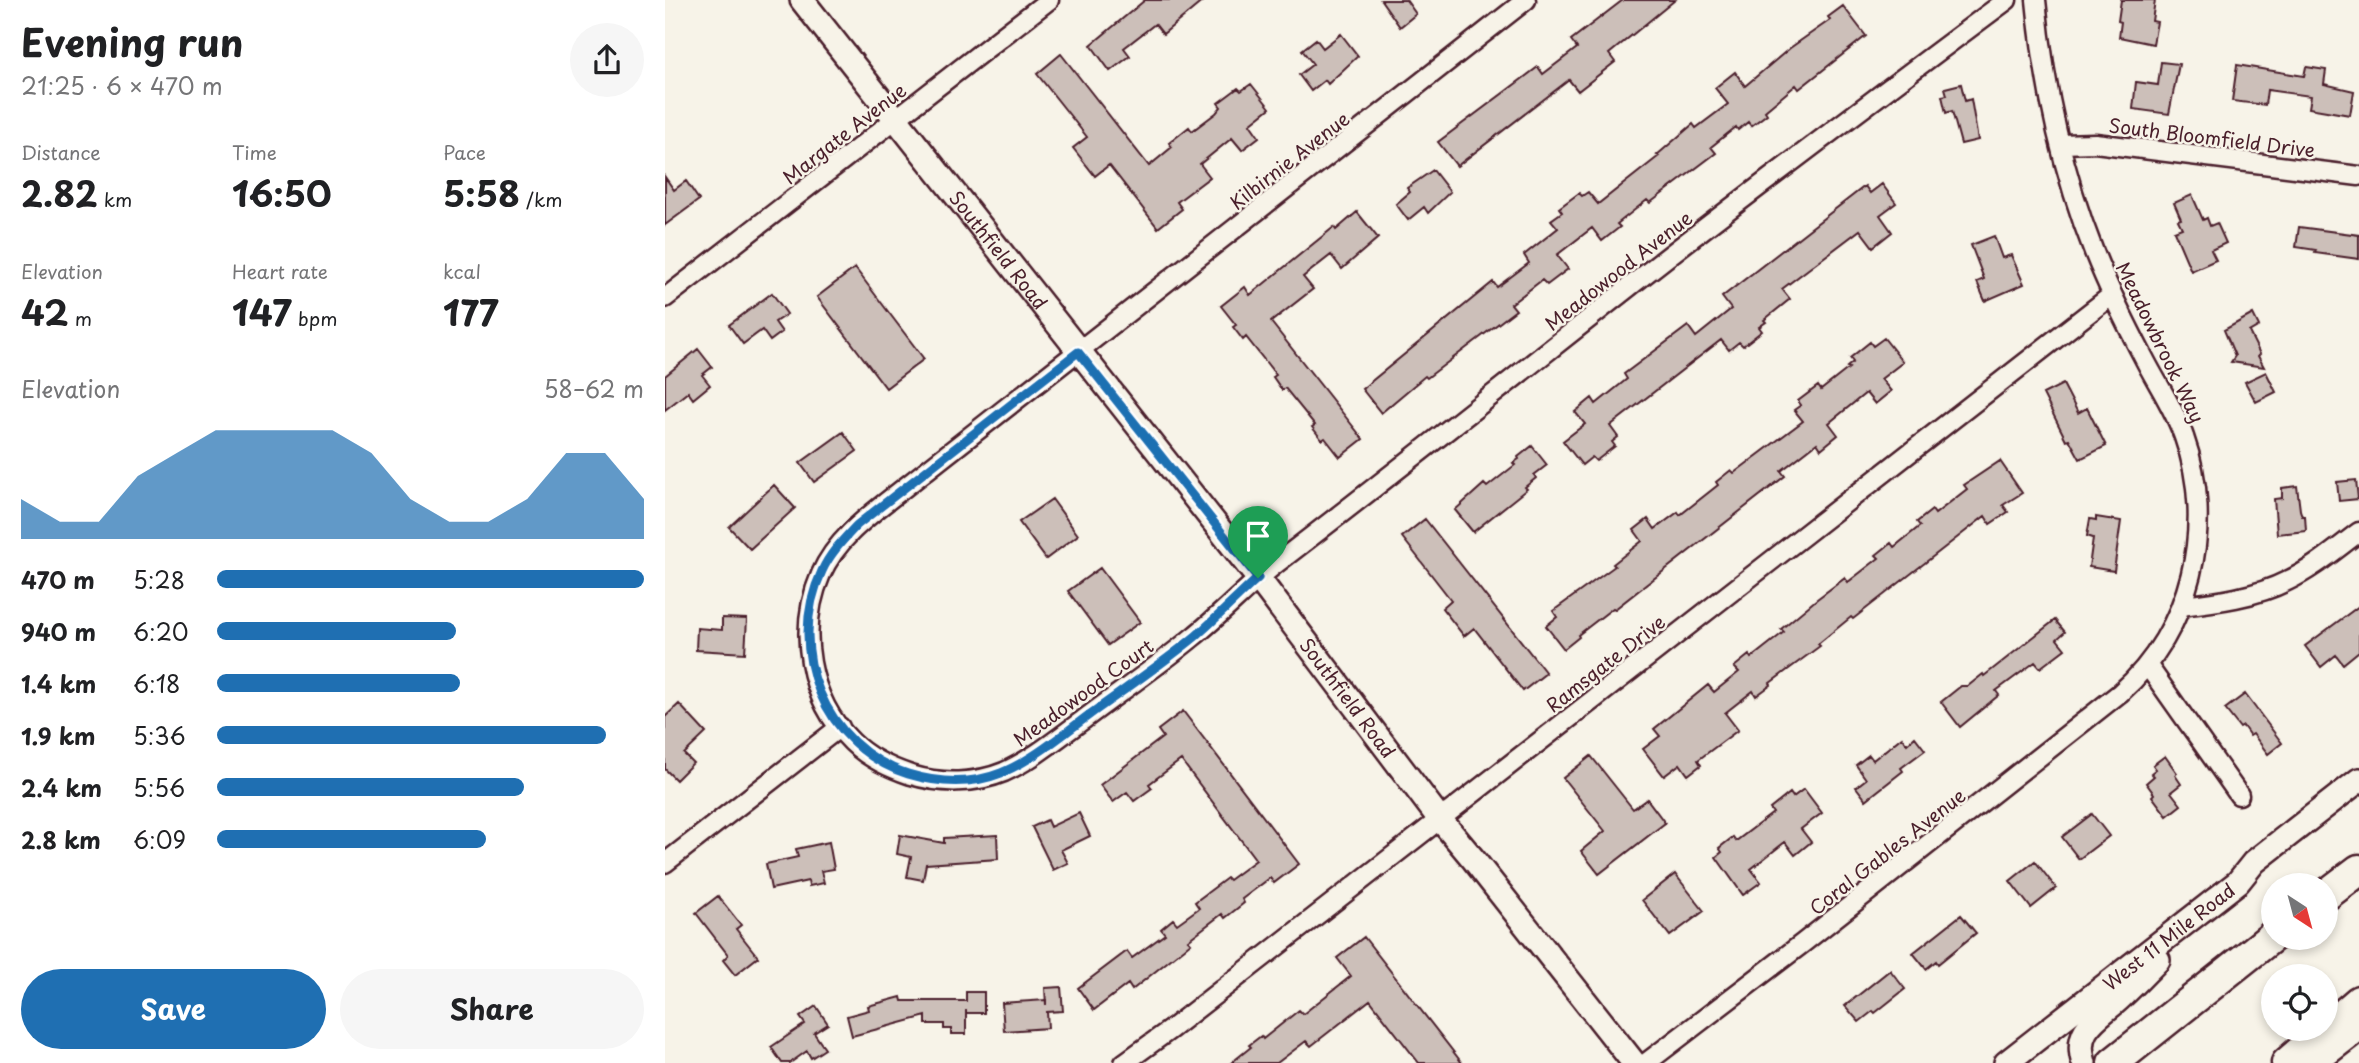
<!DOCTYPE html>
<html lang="en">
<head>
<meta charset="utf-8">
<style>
	body { margin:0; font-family:"Playpen Sans",sans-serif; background:#f6f6f6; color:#202124; height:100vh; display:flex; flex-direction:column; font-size:26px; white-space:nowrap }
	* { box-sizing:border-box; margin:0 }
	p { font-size:23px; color:#757577 }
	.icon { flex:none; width:38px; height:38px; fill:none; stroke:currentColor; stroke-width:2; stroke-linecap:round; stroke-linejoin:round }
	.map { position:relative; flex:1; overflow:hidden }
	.drawer { display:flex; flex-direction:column; background:#fff; width:665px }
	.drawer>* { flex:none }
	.needle { width:46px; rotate:144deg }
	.tools { position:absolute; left:1596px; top:873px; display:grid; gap:14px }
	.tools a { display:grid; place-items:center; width:77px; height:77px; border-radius:50%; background:#fff; box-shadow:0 4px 10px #0003; font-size:35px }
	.pin { position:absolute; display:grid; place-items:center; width:60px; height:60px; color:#fff; margin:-72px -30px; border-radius:50% 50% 50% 0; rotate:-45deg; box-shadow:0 0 7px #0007 }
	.pin .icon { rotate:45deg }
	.round { display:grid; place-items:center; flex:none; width:74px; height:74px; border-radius:37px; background:#f6f6f6 }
	.overview { display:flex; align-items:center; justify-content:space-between; height:119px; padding:0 21px }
	h1 { font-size:38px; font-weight:700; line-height:52px }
	.stats { display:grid; grid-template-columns:repeat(3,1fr); gap:10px; height:119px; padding:7px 21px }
	.stats div { display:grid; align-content:center }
	.stats b { font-size:35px; font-weight:700 }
	.stats small { font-size:19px; font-weight:400 }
	.stats p { font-size:19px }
	.chart { height:196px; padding:14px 21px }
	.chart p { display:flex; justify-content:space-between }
	.chart svg { width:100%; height:126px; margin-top:7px; fill:#1f6fb2; opacity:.7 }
	.action { display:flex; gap:14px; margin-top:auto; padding:14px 21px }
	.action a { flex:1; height:80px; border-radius:42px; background:#1f6fb2; color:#fff; font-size:28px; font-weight:700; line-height:80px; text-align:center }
	.action a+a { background:#f6f6f6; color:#202124 }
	ul { padding:0 21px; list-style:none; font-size:23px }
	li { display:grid; grid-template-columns:112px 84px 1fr; align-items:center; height:52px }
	li i { height:18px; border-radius:9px; background:#1f6fb2 }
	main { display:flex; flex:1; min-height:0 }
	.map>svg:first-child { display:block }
	.building { fill:#ccbfb9; stroke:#4a1f2b; stroke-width:2 }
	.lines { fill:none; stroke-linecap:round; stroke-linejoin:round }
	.minor-casing { stroke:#4a1f2b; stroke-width:23 }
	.secondary-casing { stroke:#4a1f2b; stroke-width:28 }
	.motorway-casing { stroke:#4a1f2b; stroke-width:35 }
	.minor { stroke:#f7f3e8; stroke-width:18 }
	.secondary { stroke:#f7f3e8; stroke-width:23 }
	.motorway { stroke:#f7f3e8; stroke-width:30 }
	.route-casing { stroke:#fff; stroke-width:14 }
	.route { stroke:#1f6fb2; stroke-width:9 }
	.labels { text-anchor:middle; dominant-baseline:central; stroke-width:5; stroke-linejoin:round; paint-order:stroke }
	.street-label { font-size:19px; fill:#4a1f2b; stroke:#f7f3e8 }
</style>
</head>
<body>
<main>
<section class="drawer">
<div class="overview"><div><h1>Evening run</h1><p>21:25 · 6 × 470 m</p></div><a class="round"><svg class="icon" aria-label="share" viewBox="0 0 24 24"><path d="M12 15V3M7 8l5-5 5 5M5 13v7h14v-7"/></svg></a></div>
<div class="stats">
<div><p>Distance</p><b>2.82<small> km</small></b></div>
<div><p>Time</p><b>16:50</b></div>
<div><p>Pace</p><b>5:58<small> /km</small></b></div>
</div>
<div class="stats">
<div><p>Elevation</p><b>42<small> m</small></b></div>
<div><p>Heart rate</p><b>147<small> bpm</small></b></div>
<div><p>kcal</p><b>177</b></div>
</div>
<div class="chart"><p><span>Elevation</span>58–62 m</p>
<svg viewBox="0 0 160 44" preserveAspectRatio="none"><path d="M0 44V30L10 38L20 38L30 22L40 14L50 6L60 6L70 6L80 6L90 14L100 30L110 38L120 38L130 30L140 14L150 14L160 30V44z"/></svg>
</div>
<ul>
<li><b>470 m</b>5:28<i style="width:100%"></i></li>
<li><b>940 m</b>6:20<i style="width:56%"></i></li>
<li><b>1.4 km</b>6:18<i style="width:57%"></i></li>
<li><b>1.9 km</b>5:36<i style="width:91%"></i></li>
<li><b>2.4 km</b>5:56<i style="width:72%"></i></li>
<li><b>2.8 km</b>6:09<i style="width:63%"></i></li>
</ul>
<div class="action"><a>Save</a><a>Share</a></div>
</section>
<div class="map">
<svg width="1694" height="1063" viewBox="0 0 1694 1063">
	<rect width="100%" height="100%" fill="#f7f3e8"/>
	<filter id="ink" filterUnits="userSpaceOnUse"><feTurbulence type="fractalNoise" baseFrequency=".0143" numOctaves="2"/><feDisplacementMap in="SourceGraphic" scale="14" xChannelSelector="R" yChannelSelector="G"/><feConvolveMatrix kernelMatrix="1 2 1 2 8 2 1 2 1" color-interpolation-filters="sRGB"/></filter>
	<g filter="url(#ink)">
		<path class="building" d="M480 0H539L498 34 490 24 459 48 465 56 445 71 426 45Z
			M716 0H741L751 14 735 27Z
			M958 0H1010L944 54 950 62 913 91 904 80 792 166 773 142 873 67 878 74 912 48 906 40Z
			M1456 0H1490L1487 21 1492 22 1488 44 1454 37 1456 22 1453 21Z
			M1178 6 1201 36 1134 89 1131 85 1100 111 1102 114 1086 126 1083 122 1073 130 1071 127 1046 147 1051 153 985 203 982 200 952 224 955 227 937 241 927 228 892 255 903 269 882 285 877 280 846 304 851 310 762 378 760 376 716 413 697 389 828 282 832 287 864 263 859 255 893 228 886 220 897 212 894 208 914 193 917 196 923 192 933 204 994 156 992 155 1028 124 1031 128 1063 104 1050 88 1070 72 1080 86 1125 48 1165 20 1163 17Z
			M676 34 693 56 663 84 660 80 646 91 634 75 648 64 637 50 651 39 658 48Z
			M396 54 484 166 507 147 504 143 524 127 527 131 551 113 556 107 553 103 573 88 576 91 586 84 605 108 585 124 594 137 577 150 567 138 535 164 545 177 512 202 517 209 493 228 444 165 430 176 408 148 422 137 372 74Z
			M1496 62 1514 64 1504 114 1468 109 1471 82 1493 85Z
			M1572 65 1639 76 1641 67 1661 70 1659 84 1689 91 1685 115 1644 108 1646 96 1602 90 1600 105 1567 101Z
			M1296 84 1300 101 1306 99 1313 140 1296 144 1287 111 1281 113 1277 96 1282 95 1280 88Z
			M768 170 785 192 763 213 759 207 743 220 731 204 745 192 742 188Z
			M0 177 9 190 21 181 34 200 0 225Z
			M1217 184 1231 203 1215 215 1227 232 1208 247 1195 230 1150 264 1117 289 1125 299 1099 320 1101 322 1094 327 1097 331 1078 346 1074 342 1064 350 1056 340 945 426 953 437 947 442 950 446 931 461 927 457 917 465 898 441 920 424 910 412 927 398 931 404 962 379 959 374 1023 326 1031 337 1066 309 1057 297 1200 186 1205 193Z
			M1527 195 1538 220 1542 218 1545 226 1552 223 1561 243 1546 250 1551 260 1526 271 1509 231 1517 228 1513 220 1516 219 1509 203Z
			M692 212 713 238 677 269 666 255 638 277 648 289 606 322 698 439 675 457 660 438 657 440 647 427 650 425 620 388 617 390 608 377 611 375 581 337 578 340 568 327 571 325 556 306 580 287 585 295 669 227 671 230Z
			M1634 227 1694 235V259L1650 253 1651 250 1631 247Z
			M1329 236 1337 258 1346 255 1359 284 1320 301 1312 282 1319 279 1306 245Z
			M190 268 259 359 221 388 152 297Z
			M107 293 122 314 110 322 117 332 105 341 97 330 78 344 64 325Z
			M1588 314 1594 326 1584 332 1595 354 1593 356 1599 367 1566 362 1570 356 1559 330Z
			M1219 338 1238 362 1216 379 1226 391 1210 404 1201 393 1164 423 1173 435 1156 449 1152 443 1116 471 1120 476 950 609 948 608 913 635 914 637 899 649 881 626 892 617 888 611 950 566 948 564 977 541 969 530 983 519 990 529 1013 512 1015 515 1053 485 1051 482 1066 470 1069 473 1138 421 1129 410 1136 405 1133 401 1153 386 1156 390 1184 368 1182 367 1188 362 1185 358 1205 342 1208 346Z
			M33 349 47 367 37 375 45 385 28 399 23 392 0 410V376Z
			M1601 372 1611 392 1591 402 1580 382Z
			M1398 384 1413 413 1422 408 1441 446 1415 459 1404 439 1401 440 1378 394Z
			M178 432 192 451 149 482 135 463Z
			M867 446 882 465 869 475 871 478 860 487 862 489 808 532 790 510 819 484 822 487 850 465 848 463 854 459 853 457Z
			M1335 461 1357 493 1338 505 1343 512 1325 524 1320 516 1188 619 1186 617 1153 644 1155 646 1105 683 1106 685 1091 696 1088 691 1060 713 1073 730 1033 760 1036 765 1023 775 1015 764 999 776 978 749 995 736 989 729 1043 685 1049 692 1074 672 1069 667 1084 655 1086 658 1119 632 1116 629 1152 599 1180 578 1183 582 1214 558 1211 555 1226 543 1229 547 1255 526 1252 522 1267 510 1270 514 1302 489 1299 485Z
			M1691 480 1693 499 1674 501 1672 482Z
			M109 485 130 508 85 549 64 527Z
			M1632 486 1635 510 1637 516H1640L1641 531 1612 534 1609 499 1617 498V488Z
			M387 499 413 535 381 559 354 522Z
			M1431 517 1456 521 1449 571 1424 567 1428 538 1422 536 1425 519 1431 520Z
			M760 519 881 673 858 691 809 628 799 636 777 608 786 600 737 537Z
			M435 568 475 622 443 645 403 591Z
			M1694 606V651L1678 664 1671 655 1656 667 1640 646Z
			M57 618 82 619 80 653 31 650 32 628 57 630Z
			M1390 620 1400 632 1392 639 1400 649 1375 668 1370 662 1331 691 1334 695 1295 727 1276 702 1296 686H1303L1318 674 1319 676Z
			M1580 694 1617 743 1603 754 1588 734 1585 736 1578 726 1575 728 1560 709Z
			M14 704 41 733 19 754 28 763 11 780 0 769V717Z
			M518 711 634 864 609 883 605 878 577 899 579 903 560 918 557 914 523 940 526 943 467 990 463 984 429 1010 413 988 462 951 467 958 500 934 496 929 508 919 512 924 534 908 530 902 562 878 564 880 591 860 516 760 484 784 487 788 469 801 462 792 448 802 435 785 498 737 493 730Z
			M1237 737 1242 744 1250 737 1260 750 1236 768 1238 771 1201 800 1191 787 1201 779 1191 765 1204 755 1208 760Z
			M926 756 968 809 982 799 1000 823 934 874 916 851 940 831 898 778Z
			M1500 756 1512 773 1510 775 1516 784 1506 792 1516 805 1502 816 1487 796 1489 794 1481 783 1489 776 1486 773 1491 769 1488 765Z
			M1139 789 1157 813 1136 829 1146 842 1130 855 1120 842 1086 869 1096 882 1078 895 1051 857 1057 852 1054 848 1068 837 1071 841 1108 813 1105 809 1125 793 1128 797Z
			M414 813 425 836 396 850 403 863 388 870 367 827 382 820 385 827Z
			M1427 814 1444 836 1414 859 1397 837Z
			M235 835 279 843V838L332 835 333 859 261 864 258 880 242 877 246 857 232 854Z
			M164 842 169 869 156 871 159 883 144 886 143 881 106 889 101 864 133 857 131 849Z
			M1370 861 1391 888 1366 908 1345 881Z
			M1010 874 1039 911 1005 936 977 900Z
			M53 896 76 925 71 929 93 957 70 975 58 960 63 955 31 913Z
			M1296 915 1311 933 1273 964 1271 961 1261 969 1248 953Z
			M699 937 797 1063H754L705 1000 646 1046 641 1041 612 1063H566L586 1047 584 1045 596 1036 598 1039 634 1010 638 1014 686 976 672 958Z
			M1225 970 1240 989 1210 1013 1208 1011 1194 1022 1180 1006Z
			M396 987 398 1011 382 1012 383 1028 339 1031 337 1003 381 1000V1005L380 988Z
			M301 992H319V1013H301V1010V1034H286V1029H279V1024H261V1016L187 1036 182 1016 204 1010 203 1006 236 997 237 1001H301Z
			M151 1006 163 1024 149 1033 160 1049 146 1058 142 1051 125 1063H117L106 1047 140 1024 135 1017Z"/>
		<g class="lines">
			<g class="minor-casing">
				<path id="minor" d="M861 0 225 499C198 520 170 542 156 574 132 629 143 699 187 742 203 758 225 768 246 775 276 784 310 784 339 772 368 759 393 738 418 720 455 692 493 666 528 637 557 614 583 586 612 563 735 469 856 372 978 276 1098 182 1220 91 1342 0
					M1395 144 1430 143 1694 176
					M0 298 384 0
					M1516 606C1551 602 1591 597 1622 581 1648 569 1671 549 1694 532
					M1483 666 1574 795
					M0 863 175 727
					M459 1063 506 1029 1447 295
					M981 1063 1138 943 1455 693C1526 631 1551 526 1519 437 1510 410 1494 387 1481 362 1462 326 1444 290 1429 252 1397 171 1379 86 1371 0"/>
			</g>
			<g class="secondary-casing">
				<g id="secondary">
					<path id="s1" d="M137 0 593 578 774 818 809 860 969 1063"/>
					<path id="s2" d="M1341 1063 1573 882 1589 862 1694 780"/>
					<path d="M1419 1063C1407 1027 1436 1017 1457 996 1470 984 1481 972 1493 960"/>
					<path d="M1650 1063 1694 1029"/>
				</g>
			</g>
			<g class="motorway-casing">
				<path id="motorway" d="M1661 895 1694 870
					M1448 1063 1608 936
					M1622 1063 1694 1001"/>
			</g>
			<use href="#minor" class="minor"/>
			<use href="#secondary" class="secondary"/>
			<use href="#motorway" class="motorway"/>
		</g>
	</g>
	<g class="lines" filter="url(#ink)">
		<g class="route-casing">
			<path id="route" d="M413 352 593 578C572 597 552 618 531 636 497 664 460 689 424 715 397 735 368 760 336 773 306 785 273 783 243 774 159 747 120 650 157 571 165 553 179 539 192 525Z"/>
		</g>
		<use href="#route" class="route"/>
	</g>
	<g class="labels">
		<g class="street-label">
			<text transform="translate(179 133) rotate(-38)">Margate Avenue</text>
			<text transform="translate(1547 137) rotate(7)">South Bloomfield Drive</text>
			<text transform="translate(624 160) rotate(-38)">Kilbirnie Avenue</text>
			<text stroke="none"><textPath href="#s1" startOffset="318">Southfield Road</textPath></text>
			<text transform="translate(953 270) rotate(-38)">Meadowood Avenue</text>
			<text transform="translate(1496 342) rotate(64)">Meadowbrook Way</text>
			<text transform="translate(940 663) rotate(-38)">Ramsgate Drive</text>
			<text transform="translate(418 692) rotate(-36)">Meadowood Court</text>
			<text stroke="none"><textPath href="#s1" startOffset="886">Southfield Road</textPath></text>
			<text transform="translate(1222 851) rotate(-38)">Coral Gables Avenue</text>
			<text stroke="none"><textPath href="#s2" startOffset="206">West 11 Mile Road</textPath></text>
		</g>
	</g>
</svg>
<div class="tools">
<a><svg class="needle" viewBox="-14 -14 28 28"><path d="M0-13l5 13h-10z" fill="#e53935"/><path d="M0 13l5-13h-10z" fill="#757577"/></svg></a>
<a><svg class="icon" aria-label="locate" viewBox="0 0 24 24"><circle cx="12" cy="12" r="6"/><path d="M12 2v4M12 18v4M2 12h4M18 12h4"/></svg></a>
</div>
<div class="pin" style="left:593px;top:578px;background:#1e9e55"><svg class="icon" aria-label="arrive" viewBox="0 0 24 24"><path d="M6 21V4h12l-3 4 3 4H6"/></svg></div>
</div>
</main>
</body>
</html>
